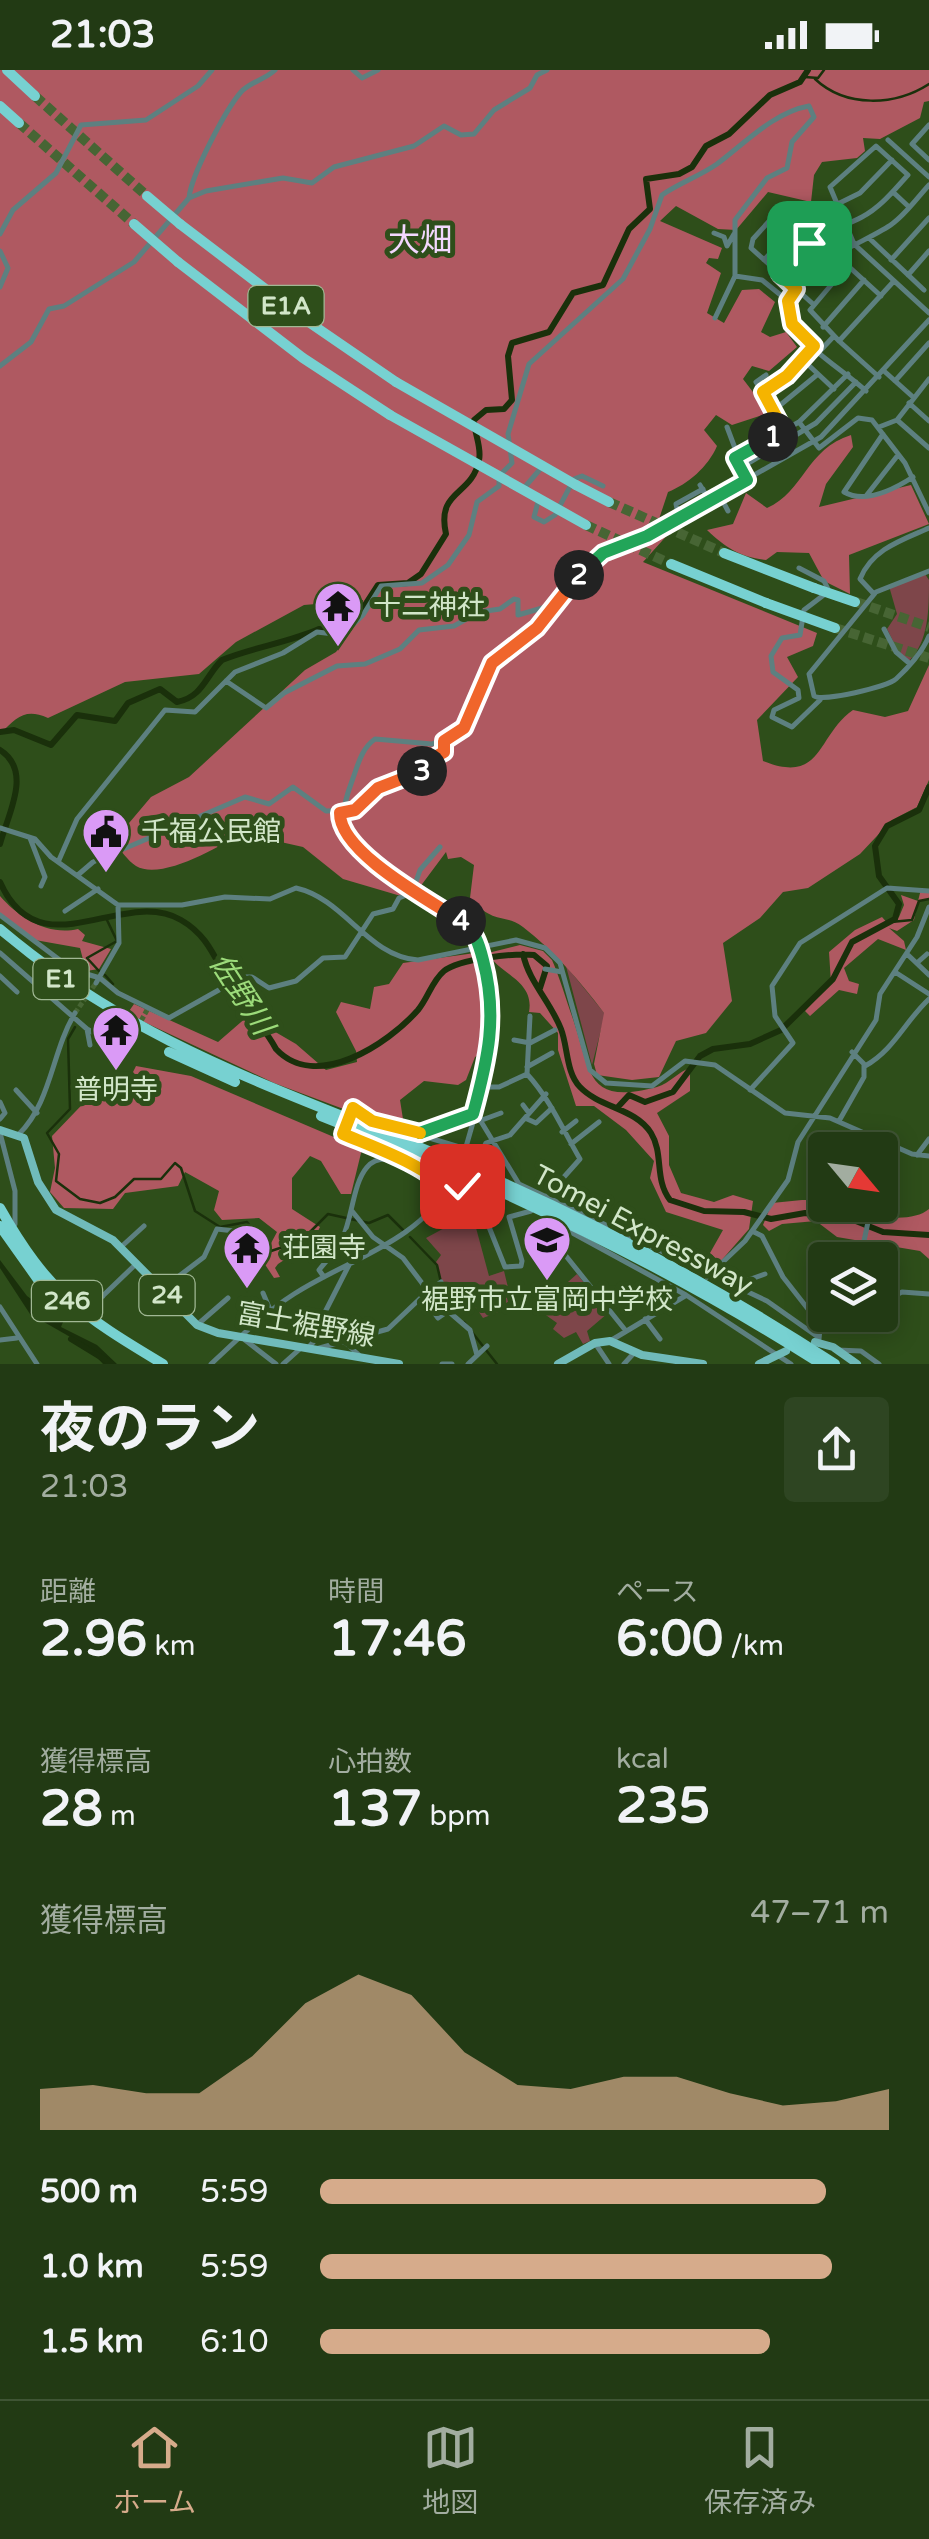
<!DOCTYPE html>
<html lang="ja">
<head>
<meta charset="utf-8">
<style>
	body { margin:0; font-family:"Varela Round","Noto Sans JP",sans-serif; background:#2e4522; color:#f1f3f6; height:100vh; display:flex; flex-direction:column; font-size:38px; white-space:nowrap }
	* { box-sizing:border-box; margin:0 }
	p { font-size:32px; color:#a2ada0 }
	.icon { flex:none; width:55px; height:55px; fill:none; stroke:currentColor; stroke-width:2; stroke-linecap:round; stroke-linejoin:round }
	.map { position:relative; height:1294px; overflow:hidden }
	.details { display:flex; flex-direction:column; background:#223a14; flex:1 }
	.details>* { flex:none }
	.needle { width:65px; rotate:119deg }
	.controls { position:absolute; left:808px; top:1062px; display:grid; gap:20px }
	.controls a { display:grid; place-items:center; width:90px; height:90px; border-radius:10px; background:#223a14; box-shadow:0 5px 25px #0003,0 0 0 2px #3f5434; font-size:50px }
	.pin { position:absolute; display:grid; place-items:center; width:85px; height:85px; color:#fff; margin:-42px; border-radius:20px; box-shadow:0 5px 15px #0006 }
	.km { position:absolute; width:50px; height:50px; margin:-25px; border-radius:50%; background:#222; color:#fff; font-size:28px; line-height:50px; text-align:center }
	.round { display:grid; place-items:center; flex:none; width:105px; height:105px; border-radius:10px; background:#2e4522 }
	.overview { display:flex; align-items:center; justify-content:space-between; height:170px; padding:0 40px }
	h1 { font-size:55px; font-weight:700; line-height:75px }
	.metrics { display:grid; grid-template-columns:repeat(3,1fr); gap:15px; height:170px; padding:10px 40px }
	.metrics div { display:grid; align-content:center }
	.metrics b { font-size:50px; font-weight:700 }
	.metrics small { font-size:28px; font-weight:400 }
	.metrics p { font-size:28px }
	.chart { height:280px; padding:20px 40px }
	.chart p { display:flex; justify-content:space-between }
	.chart svg { width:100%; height:180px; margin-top:10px; fill:#d6ab8b; opacity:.7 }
	ul { padding:0 40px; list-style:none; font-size:32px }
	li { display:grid; grid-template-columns:160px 120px 1fr; align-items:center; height:75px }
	li i { height:25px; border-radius:12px; background:#d6ab8b }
	.status { display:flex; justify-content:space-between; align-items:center; height:70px; padding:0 50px; background:#223a14; direction:ltr }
	.status svg { height:28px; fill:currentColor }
	.tab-bar { display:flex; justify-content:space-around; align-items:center; height:140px; border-top:2px solid #3f5434; background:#223a14; font-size:28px; color:#a2ada0 }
	.tab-bar a { display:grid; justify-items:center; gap:5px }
	.tab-bar .active { color:#d6ab8b }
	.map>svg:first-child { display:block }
	.green { fill:#7e464a }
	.forest { fill:#af5961 }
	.water { fill:#1a300b }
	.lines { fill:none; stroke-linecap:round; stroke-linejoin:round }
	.stream { stroke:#1a300b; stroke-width:2.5 }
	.river { stroke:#1a300b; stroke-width:6 }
	.minor-tunnel { stroke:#476534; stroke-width:5; stroke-dasharray:5 2.5; stroke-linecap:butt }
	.highway-tunnel { stroke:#476534; stroke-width:10; stroke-dasharray:10 5; stroke-linecap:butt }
	.minor { stroke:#5d8080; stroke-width:5 }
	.major { stroke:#70bbba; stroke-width:8 }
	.highway { stroke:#77d1d1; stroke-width:10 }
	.minor-bridge { stroke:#5d8080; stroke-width:5 }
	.highway-bridge { stroke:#77d1d1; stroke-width:10 }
	.split-1-casing { stroke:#fff; stroke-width:20 }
	.split-2-casing { stroke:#fff; stroke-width:20 }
	.split-3-casing { stroke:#fff; stroke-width:20 }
	.split-4-casing { stroke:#fff; stroke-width:20 }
	.split-5-casing { stroke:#fff; stroke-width:20 }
	.split-6-casing { stroke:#fff; stroke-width:20 }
	.split-1 { stroke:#f5b400; stroke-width:12 }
	.split-2 { stroke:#22a559; stroke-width:12 }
	.split-3 { stroke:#f0652b; stroke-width:12 }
	.split-4 { stroke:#f0652b; stroke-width:12 }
	.split-5 { stroke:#22a559; stroke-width:12 }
	.split-6 { stroke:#f5b400; stroke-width:12 }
	.labels { text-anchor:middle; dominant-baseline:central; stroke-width:10; stroke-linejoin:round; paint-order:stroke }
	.shield { fill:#2e4e1a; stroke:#a1b894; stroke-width:2.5 }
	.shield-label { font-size:25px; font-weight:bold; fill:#d2e6c9 }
	.poi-label { font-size:28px; fill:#d2e6c9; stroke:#2e4e1a; text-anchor:start }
	.street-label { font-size:28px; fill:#d2e6c9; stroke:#2e4e1a }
	.water-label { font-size:30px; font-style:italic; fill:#9cdb7a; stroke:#2e4e1a }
	.quarter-label { font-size:32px; fill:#f3d8ff; stroke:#2e4e1a }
</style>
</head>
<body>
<div class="status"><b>21:03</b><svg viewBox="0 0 49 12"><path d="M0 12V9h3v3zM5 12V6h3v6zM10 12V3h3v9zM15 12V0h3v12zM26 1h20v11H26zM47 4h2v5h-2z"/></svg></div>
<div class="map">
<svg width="929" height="1294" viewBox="0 0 929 1294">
	<rect width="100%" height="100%" fill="#2e4e1a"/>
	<path class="green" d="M925 504 929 510C929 539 929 571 909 591L900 585 887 559 897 544 889 516Z
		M566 896 605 944 592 995Z
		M472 1143 489 1206 504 1201 511 1230 506 1233 509 1238 483 1248 468 1226 453 1231 445 1226 436 1192 441 1185 426 1168Z
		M577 1204 608 1243 587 1261 590 1271 583 1274 576 1262 564 1268 553 1259 557 1253 543 1243V1234Z"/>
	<path class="forest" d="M0 0H929V31L924 32 920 48 880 69 863 68 865 81 857 88 822 92 814 105 811 132 768 122 736 160 718 159 676 136 660 151 722 178 718 189 709 188 706 193 721 203 707 243 724 253 742 220 759 219 775 232 761 262 770 267 786 262 797 277 769 301 752 296 743 309 769 343 732 355 716 345 704 360 717 376C708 397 688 414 668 422L659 449 671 461 643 492 817 563 813 576 787 587 798 607 757 650 763 691C823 715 816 666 853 640L885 647 908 641 929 595V710L917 737 892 750 860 784 808 818 783 822 760 848 723 873 732 931 706 963 676 971 659 1007 632 1010 597 1005 594 994 604 943C580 911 554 881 523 857 505 843 495 856 470 828L474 795 461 787 448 789 446 782 411 829 343 809 303 777 241 763C219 777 161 811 136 796 128 791 120 779 113 772L151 727 189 707 305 600 336 582 362 546 363 530 304 535 236 572 199 604 125 612 48 648C25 638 17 647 0 664Z
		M851 365 853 377 826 414 819 437 911 415 929 454 849 485 850 524 824 511 809 483 777 482 766 490C740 487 726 478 707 460L733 454 746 423 767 438C804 422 806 379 851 365Z
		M921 819 929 822V829L918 831 914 850 897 861 889 858 904 871 906 880 878 869 844 898 849 911 859 914 857 924 839 920 810 946 805 941 831 913 829 882 855 860 882 847 889 855 899 847 904 835 901 825 918 831Z
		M0 826C19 848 48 866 78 859L85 865 82 871 111 879 99 899 86 901 80 878 35 870 0 844Z
		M520 875 543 881 552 890C560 908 566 930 573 949 591 1002 586 1036 657 1017 670 1013 678 1002 690 998V1021L657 1043 669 1066V1095L681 1123 714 1132 733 1125 753 1131 749 1159 720 1192 710 1183 723 1160 666 1142 650 1108 654 1091 626 1060 594 1036H576L558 980V963L540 943 529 942C535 910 498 904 488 883Z
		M475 883C488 919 490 946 482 983L475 987 466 1010 458 1015 424 1011 400 1030 405 1062 274 1013 127 944 134 934 218 972 248 946 296 974 326 1000 357 992 356 981 336 942 341 932 370 939 374 917 389 914 403 893Z
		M136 996 191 1006 362 1079 351 1124H341L321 1091 310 1086 292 1108V1139L320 1157 313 1171 278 1194 275 1198 280 1207 274 1208 262 1190 277 1162 259 1148 222 1150 214 1140 219 1121 185 1102 178 1116 125 1123 113 1139 64 1138 50 1122 55 1098 52 1066 99 1017 124 1020 140 1010 133 1002Z
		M802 1130H825V1135H855C870 1149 913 1153 929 1139V1189L920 1181 837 1167 816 1151 782 1154 769 1161 763 1155 772 1133Z"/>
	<path class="water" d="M0 1190 27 1226 63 1252 61 1257 97 1275 117 1294H103L86 1276 30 1244 0 1198Z"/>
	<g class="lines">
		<path class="stream" d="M805 7 818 8 824 0
			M815 9C846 38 895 36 929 14
			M891 852 912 850 919 831 929 829
			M99 901 87 888 117 871 106 848
			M105 905 113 914
			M75 957 68 969 70 1039 47 1063 59 1084 56 1111 80 1129 100 1133 115 1127 134 1109H161L175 1093 181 1098 195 1141 220 1157 247 1152 271 1181 301 1171 328 1144 369 1153 388 1145 403 1160
			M410 1167 437 1195 447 1238
			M464 1252 497 1294"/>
		<path class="river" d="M356 549 378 515 408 513 421 504 446 464C436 419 472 427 479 390 482 377 474 363 474 350L486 340 504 339 512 330 508 286 512 273 549 262 573 223 603 215 629 159 650 139 646 109 679 104 692 97 706 76 729 64 770 25 800 12 808 0
			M0 662 14 660 51 675 77 645 115 651 128 633 160 619 177 632C203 627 206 605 222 590 254 577 290 572 319 559L334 562
			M0 680C33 701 8 744 0 774
			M0 812C40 902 123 816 181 850 209 866 215 890 231 916 245 938 264 956 276 979 316 1022 388 974 418 940 428 928 432 911 444 901 459 889 515 883 534 885L547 896 540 918
			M523 884C529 912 550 931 561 959 568 977 566 1003 580 1017 600 1038 635 1038 651 1063 664 1084 654 1109 670 1130L704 1141 744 1142 771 1149 805 1143 851 1149 883 1162 929 1165
			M617 1038 629 1025 645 1032 673 1022 700 986 713 979 750 974 781 960 833 909 852 872 895 849 899 834 879 806 875 776 887 756 919 740 929 717
			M71 1269 112 1294"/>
		<path class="minor-tunnel" d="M75 943 96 913
			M127 977 147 940
			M411 1090 421 1067"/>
		<path class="highway-tunnel" d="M35 26 147 126
			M19 53 134 154
			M609 432 724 483
			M586 455 671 494
			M856 532 929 557
			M835 558 929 588"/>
		<path class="minor" d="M353 0 362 8 378 0
			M929 55 912 74 929 90
			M888 70 929 107
			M893 122 909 137
			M189 128C191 105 226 39 241 22 250 12 266 9 275 0
			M803 149 782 137 753 169 751 178 813 234
			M714 163 724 167 727 176 734 164
			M0 164 13 140 56 103 81 55 146 50 198 16 212 0
			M869 168 924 220
			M0 181 8 198 0 217
			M835 184 881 226
			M764 190 797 154 860 123 892 90
			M891 190 929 148
			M780 205C790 193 800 180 812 170 827 159 846 156 862 147 881 137 894 120 908 105L876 76 830 117 854 174 929 243
			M908 205 929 181
			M715 248 735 206
			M823 257 864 210
			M839 271 810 240 848 195
			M820 281 834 266
			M802 289 834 319
			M0 296 31 272 49 239 64 236 134 192 189 128 206 121 283 108 312 113 334 97 414 76 444 56 461 65 474 64 494 40 530 18 537 5 547 0
			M884 301 913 327
			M879 307 839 271 894 211
			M929 309 897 350 929 378
			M895 311 929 273
			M866 321C843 300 808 280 791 253 762 208 869 172 892 154 906 144 917 128 929 115
			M763 322 756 312 766 305
			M909 333 929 351
			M773 341 818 304
			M799 352 819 378 858 348 872 350 905 393 929 443
			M727 357 747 410
			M879 357 897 350
			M784 361 763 322 787 306 814 276
			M883 364 844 422C865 434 893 420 913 407
			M735 388 799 352 848 304
			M740 398 816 353 856 312
			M700 415 710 431
			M524 418 542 397
			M720 426 728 441
			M866 426 898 385
			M539 428 534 447 544 452 555 445 574 409 582 406 603 416
			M679 448 676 434 703 419
			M799 498 824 511 829 521 804 540 800 565 782 568 771 586 773 602 798 620 799 628 774 640 772 647 792 657 820 630
			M929 501 876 522 809 604 814 626C823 632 887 617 896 609 909 597 922 583 929 566
			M874 524 860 509C872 479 902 470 929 458
			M884 559 896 582 909 593
			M226 611 266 638 284 623 337 596 365 594 400 579 419 560 454 556 479 542 500 539 514 529 518 530V545L556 534
			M0 758 35 769 51 787 118 835H182L225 827 270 829 296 818C345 829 367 886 418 890L516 870 545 878 560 893 590 1000 606 1013 652 1016 685 991 715 995 785 1043 830 1048 912 1084 929 1086
			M30 768 45 807 41 816
			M59 790 77 749 165 640 195 642 235 602 283 583 317 562 342 565 363 545 381 516 422 513 448 495 469 465 477 432 499 416V406L512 393 508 364 529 294 623 209 650 159 662 125C679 113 700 106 717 94 744 74 774 42 809 36L814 47 792 72 787 98 767 108 735 150V206L762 210 788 231
			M79 804 93 792 245 727 269 734 293 717 326 741 355 740C380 711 420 709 444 682L445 671
			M407 815C358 780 327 777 352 711 358 695 361 679 375 669L432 674 459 663 492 593 544 550 593 490 647 466 821 367 929 250
			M65 841 98 819
			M446 842C524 891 484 1015 463 1087
			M0 845 73 900 100 908 118 923 169 948 242 907H252L269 918 296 911 323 888 345 887 373 844 393 839 399 828 412 823 420 800 440 777
			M0 883 87 959 124 980 127 977
			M907 884 929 905
			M918 892 927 884
			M545 899 562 902
			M895 902 929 924
			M0 906 17 922
			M96 913 119 873 118 835
			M530 946 527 1004C550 1029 563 1060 580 1089L547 1126
			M87 959 90 975
			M514 970 530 973 555 960
			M865 996C894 980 906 950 929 929
			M527 997 552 983
			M480 1017H499L527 1004
			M16 1020 37 1043
			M750 1020 793 973 775 946 772 916 800 873 887 818 929 821
			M0 1032 5 1043 0 1049
			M523 1035 529 1043
			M353 1038 373 1051 466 1079
			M474 1040 519 1114 767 1231 818 1267
			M525 1048 536 1053 552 1038
			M482 1050 501 1043
			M839 1051 864 1007V994L852 982
			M562 1062 576 1051
			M0 1063 15 1121V1154
			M19 1064C51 1033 52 981 75 943
			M343 1064 363 1068 387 1086
			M421 1067 453 1048 473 1044
			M571 1074 599 1052
			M917 1085 929 1069
			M880 1095 889 1075
			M474 1096 486 1073 510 1065 546 1024
			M467 1117 474 1142 487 1152 505 1197 521 1196 522 1191 509 1147 531 1141
			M545 1148 686 1225 791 1294
			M546 1150 558 1176 626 1261
			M752 1161 762 1166 783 1207 822 1257
			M121 1177 144 1156
			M860 1190 868 1152 862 1135
			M349 1195 322 1248 324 1260 337 1265 359 1285
			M324 1207 319 1200C327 1190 338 1179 343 1167 358 1133 352 1069 408 1095 424 1102 437 1106 447 1121L462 1116 494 1124
			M707 1207 745 1171 788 1110 798 1072 876 950 880 924 917 867 929 837
			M737 1214 765 1204
			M82 1217 103 1226
			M162 1219 204 1187 217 1159 234 1161
			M428 1221 441 1212
			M263 1223 271 1242
			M422 1226 438 1248 448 1241 470 1260 477 1285
			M880 1233 902 1222 929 1224
			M0 1237 37 1294
			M85 1243 137 1193
			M645 1249 660 1269
			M197 1255 228 1228
			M819 1269 820 1259 837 1245
			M0 1270 17 1268
			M245 1270 276 1294
			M610 1271 685 1226
			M595 1273 609 1294
			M308 1278 324 1260
			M316 1279 388 1259 428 1221 403 1188 373 1167 352 1141
			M837 1280 861 1281 879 1294
			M211 1294C237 1270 264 1243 294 1224 352 1187 416 1174 454 1110
			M283 1294 302 1277
			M442 1294H452
			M468 1294 487 1276
			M624 1294 634 1283"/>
		<path class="major" d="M0 1060 24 1068 38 1112 56 1140 113 1170 197 1255 218 1263 399 1294
			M815 1272 833 1277 857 1294
			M558 1294 595 1273 610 1271 642 1285 703 1294
			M759 1294 786 1281"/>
		<path class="highway" d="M7 0 35 26
			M0 36 19 53
			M180 154 310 253 396 312
			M178 192 303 288 390 345
			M576 415 609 432
			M724 483 814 518
			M671 494 766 533
			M0 859C144 981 286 1020 455 1092 587 1147 715 1216 835 1294
			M169 982 235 1012
			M321 1046C495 1114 663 1193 821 1294
			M0 1138C48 1223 81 1245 163 1294
			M0 1156 39 1211"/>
		<path class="minor-bridge" d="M407 815 446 842
			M343 1064 353 1038"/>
		<path class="highway-bridge" d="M147 126 180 154
			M134 154 178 192
			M396 312 576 415
			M390 345 586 455
			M814 518 855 532
			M766 533 835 558"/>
	</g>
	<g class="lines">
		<g class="split-1-casing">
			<path id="split-1" d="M773 367 784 361 763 322 787 306 814 276 792 254 788 231 796 219 780 204 809 173"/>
		</g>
		<g class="split-2-casing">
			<path id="split-2" d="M579 505 603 483 647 466 747 410 735 388 773 367"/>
		</g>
		<g class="split-3-casing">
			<path id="split-3" d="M422 701 428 691 444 682V671L464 658 492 593 537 558 579 505"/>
		</g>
		<g class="split-4-casing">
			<path id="split-4" d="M422 701 378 718 355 740 340 743C339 782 429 830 461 851"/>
		</g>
		<g class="split-5-casing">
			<path id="split-5" d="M420 1063 473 1044C488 989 498 946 483 890 479 874 475 861 461 851"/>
		</g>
		<g class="split-6-casing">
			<path id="split-6" d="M420 1063 372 1051 353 1038 343 1064C371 1076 429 1096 447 1121L462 1116"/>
		</g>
		<use href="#split-1" class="split-1"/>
		<use href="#split-2" class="split-2"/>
		<use href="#split-3" class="split-3"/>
		<use href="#split-4" class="split-4"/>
		<use href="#split-5" class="split-5"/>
		<use href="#split-6" class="split-6"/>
	</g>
	<defs>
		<g id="temple-pin" transform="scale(2.5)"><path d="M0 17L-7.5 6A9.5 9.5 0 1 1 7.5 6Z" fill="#da9af6" stroke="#2e4e1a"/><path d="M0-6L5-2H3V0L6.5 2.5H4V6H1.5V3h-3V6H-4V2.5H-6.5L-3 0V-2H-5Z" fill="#111"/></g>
		<g id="civic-pin" transform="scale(2.5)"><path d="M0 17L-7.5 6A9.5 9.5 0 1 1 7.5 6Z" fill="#da9af6" stroke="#2e4e1a"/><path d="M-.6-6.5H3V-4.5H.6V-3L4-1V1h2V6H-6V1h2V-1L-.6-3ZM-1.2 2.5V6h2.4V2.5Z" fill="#111"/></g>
		<g id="school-pin" transform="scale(2.5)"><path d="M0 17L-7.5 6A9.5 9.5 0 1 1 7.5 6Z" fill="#da9af6" stroke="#2e4e1a"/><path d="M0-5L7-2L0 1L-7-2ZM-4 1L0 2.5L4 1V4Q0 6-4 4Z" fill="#111"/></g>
	</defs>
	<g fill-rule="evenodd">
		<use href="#temple-pin" x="338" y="536"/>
		<use href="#civic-pin" x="106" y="762"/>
		<use href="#temple-pin" x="116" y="960"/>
		<use href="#school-pin" x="547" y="1170"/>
		<use href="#temple-pin" x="247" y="1178"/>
	</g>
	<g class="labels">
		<g class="shield">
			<rect x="248.5" y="216" width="75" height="40" rx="8"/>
			<rect x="33.5" y="889" width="55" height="40" rx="8"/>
			<rect x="139.5" y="1205" width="55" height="40" rx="8"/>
			<rect x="32" y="1211" width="70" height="40" rx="8"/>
		</g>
		<g class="shield-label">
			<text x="286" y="236">E1A</text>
			<text x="61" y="909">E1</text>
			<text x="167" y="1225">24</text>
			<text x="67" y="1231">246</text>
		</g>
		<g class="poi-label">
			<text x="373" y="536">十二神社</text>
			<text x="141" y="762">千福公民館</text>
			<text x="116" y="1020" text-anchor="middle">普明寺</text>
			<text x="282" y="1178">荘園寺</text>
			<text x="547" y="1230" text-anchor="middle">裾野市立富岡中学校</text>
		</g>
		<g class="street-label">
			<text transform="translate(643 1160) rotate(28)">Tomei Expressway</text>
			<text transform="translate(306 1255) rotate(10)">富士裾野線</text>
		</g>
		<g class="water-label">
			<text transform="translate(241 924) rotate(57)">佐野川</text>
		</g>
		<g class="quarter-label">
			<text x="420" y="171">大畑</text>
		</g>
	</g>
</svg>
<div class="controls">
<a><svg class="needle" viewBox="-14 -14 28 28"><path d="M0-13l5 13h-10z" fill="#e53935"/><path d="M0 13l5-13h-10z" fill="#a2ada0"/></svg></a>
<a><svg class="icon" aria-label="layers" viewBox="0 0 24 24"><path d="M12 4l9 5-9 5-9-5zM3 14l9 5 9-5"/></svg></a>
</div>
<div class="pin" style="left:809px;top:173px;background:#1e9e55"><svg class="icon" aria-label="arrive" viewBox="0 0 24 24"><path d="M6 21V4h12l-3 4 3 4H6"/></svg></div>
<div class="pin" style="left:462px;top:1116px;background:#d93025"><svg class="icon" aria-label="check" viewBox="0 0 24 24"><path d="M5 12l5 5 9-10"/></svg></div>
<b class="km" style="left:773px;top:367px">1</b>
<b class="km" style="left:579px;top:505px">2</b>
<b class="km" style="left:422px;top:701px">3</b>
<b class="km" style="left:461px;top:851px">4</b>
</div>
<section class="details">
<div class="overview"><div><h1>夜のラン</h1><p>21:03</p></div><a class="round"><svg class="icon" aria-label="share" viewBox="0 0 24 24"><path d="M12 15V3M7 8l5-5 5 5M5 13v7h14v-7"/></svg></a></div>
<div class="metrics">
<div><p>距離</p><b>2.96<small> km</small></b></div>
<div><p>時間</p><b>17:46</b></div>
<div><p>ペース</p><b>6:00<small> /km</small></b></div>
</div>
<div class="metrics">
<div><p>獲得標高</p><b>28<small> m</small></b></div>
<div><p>心拍数</p><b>137<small> bpm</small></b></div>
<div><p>kcal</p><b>235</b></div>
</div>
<div class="chart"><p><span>獲得標高</span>47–71 m</p>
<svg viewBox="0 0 160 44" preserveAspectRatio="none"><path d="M0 44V34L10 33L20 35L30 35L40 26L50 13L60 6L70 11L80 25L90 33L100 34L110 31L120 31L130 35L140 38L150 37L160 34V44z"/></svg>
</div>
<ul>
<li><b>500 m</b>5:59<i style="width:89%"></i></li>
<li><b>1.0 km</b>5:59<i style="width:90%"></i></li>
<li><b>1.5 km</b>6:10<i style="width:79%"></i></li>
</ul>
</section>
<nav class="tab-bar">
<a class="active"><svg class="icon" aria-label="home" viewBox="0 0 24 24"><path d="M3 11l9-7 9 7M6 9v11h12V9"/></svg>ホーム</a>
<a><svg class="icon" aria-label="map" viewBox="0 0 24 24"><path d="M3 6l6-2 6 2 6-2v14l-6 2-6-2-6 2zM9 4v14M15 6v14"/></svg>地図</a>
<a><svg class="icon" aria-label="saved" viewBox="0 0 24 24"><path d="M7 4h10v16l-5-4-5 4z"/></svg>保存済み</a>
</nav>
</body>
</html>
